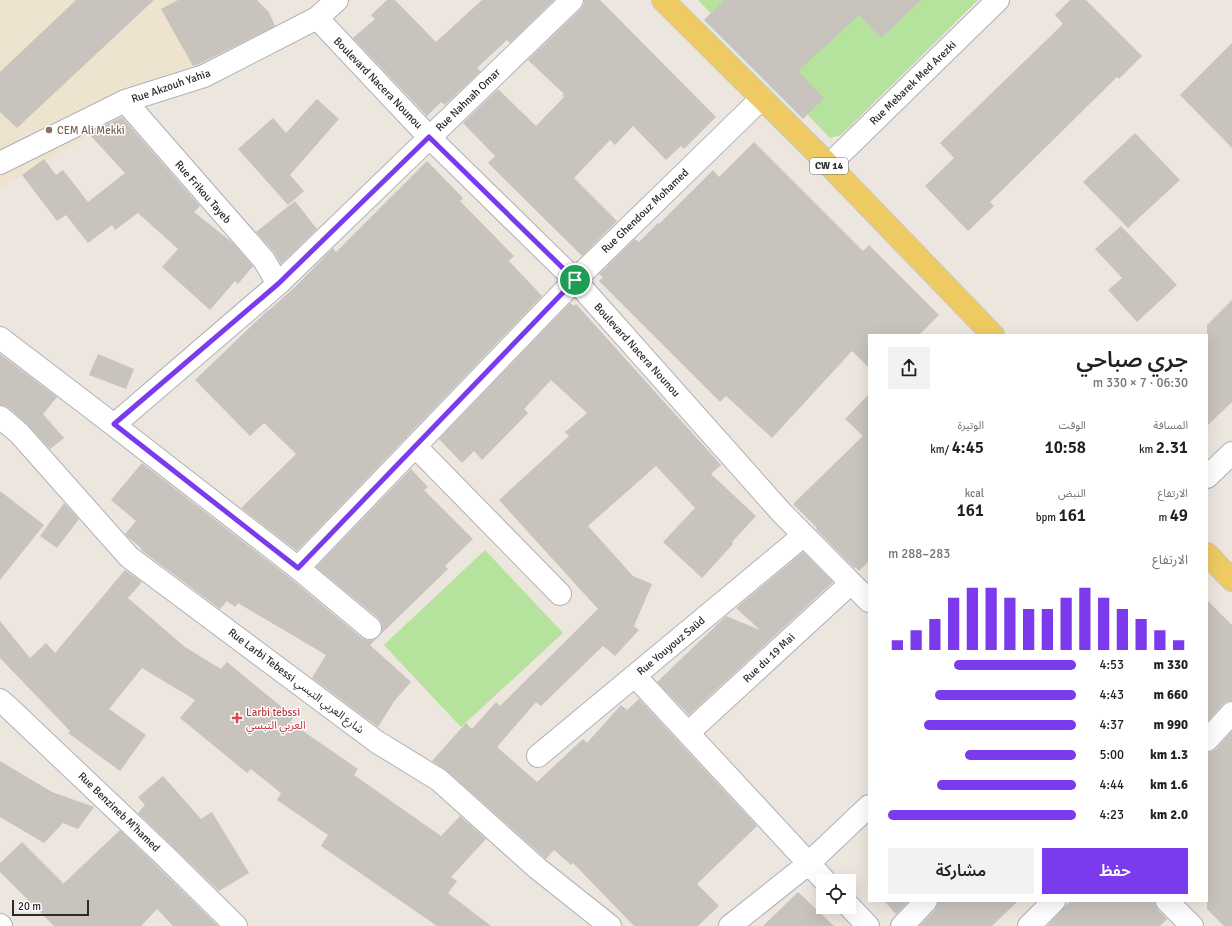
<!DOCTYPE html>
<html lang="ar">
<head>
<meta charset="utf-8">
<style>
	body { margin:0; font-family:Signika,"Noto Sans Arabic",sans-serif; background:#f2f2f2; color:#202124; direction:rtl; height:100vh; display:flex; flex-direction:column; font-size:15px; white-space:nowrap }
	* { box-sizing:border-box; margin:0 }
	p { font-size:13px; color:#757577 }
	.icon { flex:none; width:22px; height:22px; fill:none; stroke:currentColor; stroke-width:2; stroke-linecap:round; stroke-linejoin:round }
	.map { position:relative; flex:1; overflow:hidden; direction:ltr }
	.sheet { position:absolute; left:868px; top:334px; width:340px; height:568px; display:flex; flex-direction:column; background:#fff; border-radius:0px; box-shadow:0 4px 16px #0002; direction:rtl }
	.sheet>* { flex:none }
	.fabs { position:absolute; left:816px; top:874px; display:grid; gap:8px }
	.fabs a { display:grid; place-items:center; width:40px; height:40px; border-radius:0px; background:#fff; box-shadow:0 4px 16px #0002; font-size:20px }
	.scale { position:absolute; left:12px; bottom:10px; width:77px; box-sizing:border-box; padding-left:4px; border:2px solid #2b2b2b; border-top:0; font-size:11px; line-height:14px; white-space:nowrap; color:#2b2b2b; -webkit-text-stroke:3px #fff; paint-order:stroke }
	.pin { position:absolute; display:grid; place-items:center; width:34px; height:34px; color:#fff; margin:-17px; border:2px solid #fff; border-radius:50%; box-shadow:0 1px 4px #0007 }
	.round { display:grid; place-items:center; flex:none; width:42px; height:42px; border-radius:0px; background:#f2f2f2 }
	.headline { display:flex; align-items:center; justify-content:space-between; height:68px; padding:0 20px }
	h1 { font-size:22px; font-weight:600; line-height:30px }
	.metrics { display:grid; grid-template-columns:repeat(3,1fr); gap:6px; height:68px; padding:4px 20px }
	.metrics div { display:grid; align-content:center }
	.metrics b { font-size:17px; font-weight:600 }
	.metrics small { font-size:11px; font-weight:400 }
	.metrics p { font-size:11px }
	.chart { height:112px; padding:8px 20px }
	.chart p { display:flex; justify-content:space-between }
	.chart svg { width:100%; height:72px; margin-top:4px; stroke:#7c3aed; stroke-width:6 }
	.cta { display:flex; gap:8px; margin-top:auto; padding:8px 20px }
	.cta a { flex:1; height:46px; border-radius:0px; background:#7c3aed; color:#fff; font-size:16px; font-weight:600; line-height:46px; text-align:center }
	.cta a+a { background:#f2f2f2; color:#202124 }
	ul { padding:0 20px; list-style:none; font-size:13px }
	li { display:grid; grid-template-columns:64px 48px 1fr; align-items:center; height:30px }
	li i { height:10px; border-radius:5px; background:#7c3aed }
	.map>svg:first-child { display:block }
	.education { fill:#eee3ce }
	.green { fill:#b5e29c }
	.building { fill:#c8c3bd }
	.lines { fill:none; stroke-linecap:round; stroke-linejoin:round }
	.minor-casing { stroke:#aeb1bb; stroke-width:24 }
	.major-casing { stroke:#c8c8c8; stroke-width:24 }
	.minor { stroke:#fff; stroke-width:22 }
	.major { stroke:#eecb62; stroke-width:22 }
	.route-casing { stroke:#fff; stroke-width:8 }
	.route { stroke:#7c3aed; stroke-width:5 }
	.education-dot { fill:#8d6e63; stroke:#fff; stroke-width:1.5 }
	.health-dot { fill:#e0444e; stroke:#fff; stroke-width:1.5 }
	.labels { text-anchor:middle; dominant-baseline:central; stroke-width:3; stroke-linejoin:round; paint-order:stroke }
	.shield { fill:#fff; stroke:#6b6b6b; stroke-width:1 }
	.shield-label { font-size:10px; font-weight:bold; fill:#2b2b2b }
	.street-label { font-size:11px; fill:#2b2b2b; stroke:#fff }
	.education-label { font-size:11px; fill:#785e54; stroke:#fff; text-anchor:start }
	.health-label { font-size:11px; fill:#be3a42; stroke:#fff; text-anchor:start }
</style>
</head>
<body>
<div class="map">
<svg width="1232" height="926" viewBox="0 0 1232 926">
	<rect width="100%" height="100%" fill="#ede6de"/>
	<path class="education" d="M0 0H178L162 10 196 72 0 188Z"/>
	<path class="green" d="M698 0H978L841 135 830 138Z
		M485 550 563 633 461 727 384 645Z"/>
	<path class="building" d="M76 0H154L17 128 0 112V72Z
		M178 0H257L269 12 275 26 199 64 193 66 161 9Z
		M387 0H395L436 42 482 0H554L510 43 507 40 477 68 481 71 445 105 441 102 427 116 353 38 375 19 371 15Z
		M584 0H600L716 117 684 149 681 146 666 160 633 126 615 145 610 140 574 178 617 221 582 256 488 163 495 156 463 123 498 89 536 126 564 97 562 95 564 94 528 60 581 9 584 4Z
		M724 0H921L881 38 859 15 798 71 824 98 803 119 704 20Z
		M1070 0H1086L1142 56 1119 79 1117 77 990 202 994 206 968 231 925 186 954 158 940 143 1063 24 1055 15Z
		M1232 43V148L1180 95Z
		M317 99 339 119 290 175 304 191 288 205 238 149 273 118 286 133Z
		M122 117 200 206 194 212 233 243 253 266 238 284 235 281 210 310 162 267 178 249 138 213 115 230 112 225 88 243 66 215 57 221 22 175 44 159 56 175 63 170 88 202 125 173 89 134 94 130Z
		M1135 133 1180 180 1128 228 1083 182Z
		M754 142 863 251 869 245 939 315 919 335H869V368L852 351 772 438 726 396 720 402 599 281 603 277 599 274 635 239 639 242 658 223 659 224 713 170 719 177Z
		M427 161 463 198 460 201 514 256 509 261 542 296 297 551 241 508 296 454 264 423 250 436 195 380 268 310V311L296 286 333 248 336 252Z
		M295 201 317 229 281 264 274 252 256 232Z
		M1121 226 1177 285 1137 322 1108 290 1122 278 1095 249Z
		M1232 300V402L1207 426V325Z
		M570 303 574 306 576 304 721 465 711 474 756 516 732 542 733 544 702 578 663 542 695 508 656 466 588 526 633 576 652 584 634 626 639 630 615 656 603 646 541 706 536 702 497 747 537 782 583 739 587 743 621 705 627 710 639 699 757 826 697 884 719 906 698 926H634L573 863 571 865 554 850 546 859 447 771 432 761 466 723 472 729 496 702 500 706 598 609 499 500 569 436 565 432 587 413 551 380 524 409 528 413 482 460 474 451 462 463 439 439Z
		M0 354 57 397 43 414 64 438 50 449 27 424 8 407 0 405Z
		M98 354 134 369 126 389 89 375Z
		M869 394V561L859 571 855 567 854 568 816 529 817 528 793 504 863 436 845 419Z
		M142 463 290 578 362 638 368 640H374L377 638 370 645 411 682 395 700 378 727 312 678 326 655 238 603 235 607 227 601 220 609 141 550 142 549 128 537 125 534 136 521 111 500Z
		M411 469 428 487 424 490 473 539 445 566 448 569 380 635 382 630V624L378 618 316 567Z
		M0 491 44 525 0 580Z
		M64 503 79 519 57 548 40 536Z
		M803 552 833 582 689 715 657 682 726 616 760 630 736 608Z
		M125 570 142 582 128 598 185 647 221 669 227 662 294 717 290 722 358 769 354 775 441 836 460 816 486 839 451 877 457 881 448 893 491 926H437L321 846 328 835 277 800 281 793 251 769 247 773 180 718 195 700 142 668 109 709 146 735 120 771 68 733 70 731 0 658V621L30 658 46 643 55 653Z
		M1207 600 1232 625V701H1228L1223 704 1207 722Z
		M1232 731V926H1224L1207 909V752H1211L1216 749Z
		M0 761 52 792 94 807 78 829 63 823 44 843 0 817Z
		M163 776 201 819 212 812 249 873 219 891 138 813 145 805 138 797Z
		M120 830 156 865 218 926H173L157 909 141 926H54L0 872V863L22 842 63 883 62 885Z
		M798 892 834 926H763Z
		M884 901H909L896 914Z
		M938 901H1018L992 926H919L935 910 938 904Z
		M1070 901H1155V905L1158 910 1167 919 1160 926H1047Z"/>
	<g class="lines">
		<g class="minor-casing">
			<path id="minor" d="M317 18 429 137 575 280 781 512 869 601
				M125 101 264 260 278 284
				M0 163 125 101 204 76 317 18 337 0
				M829 165 998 0
				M0 338 114 425 298 568 370 628
				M0 417 19 433 129 557 377 742 439 780 537 868 610 926
				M114 425 278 284 572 0
				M415 446 560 594
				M1207 477 1232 453
				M298 568 575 280 762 98
				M635 676 825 881
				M0 700 8 707 165 856 236 926
				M688 733 851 583
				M1207 740 1232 713
				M538 756 804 535
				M1167 901 1192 926
				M849 906 868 926
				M0 925 1 926
				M730 926 808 864 869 806
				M902 926 926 901
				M1029 926 1054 901"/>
		</g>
		<g class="major-casing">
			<path id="major" d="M663 0 829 165 993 335
				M1207 554 1232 580"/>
		</g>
		<use href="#minor" class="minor"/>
		<use href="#major" class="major"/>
	</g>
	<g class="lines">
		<g class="route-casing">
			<path id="route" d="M429 137 575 280 298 568 114 424 278 284Z"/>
		</g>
		<use href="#route" class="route"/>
	</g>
	<circle class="education-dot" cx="49" cy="130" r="4"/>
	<path class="health-dot" d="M235 712h4v4h4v4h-4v4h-4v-4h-4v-4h4z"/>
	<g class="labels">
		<rect class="shield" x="810" y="158" width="38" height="16" rx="3"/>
		<g class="shield-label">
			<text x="829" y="166">CW 14</text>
		</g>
		<g class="street-label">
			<text transform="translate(378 83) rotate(46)">Boulevard Nacera Nounou</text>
			<text transform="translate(913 83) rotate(-44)">Rue Mebarek Med Arezki</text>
			<text transform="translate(171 86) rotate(-19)">Rue Akzouh Yahia</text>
			<text transform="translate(468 100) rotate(-44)">Rue Nahnah Omar</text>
			<text transform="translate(203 192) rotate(49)">Rue Frikou Tayeb</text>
			<text transform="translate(645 211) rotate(-44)">Rue Ghendouz Mohamed</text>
			<text transform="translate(637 350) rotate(48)">Boulevard Nacera Nounou</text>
			<text transform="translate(671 646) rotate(-40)">Rue Youyouz Saüd</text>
			<text transform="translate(769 658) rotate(-43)">Rue du 19 Mai</text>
			<text transform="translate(296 681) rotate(37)">Rue Larbi Tebessi شارع العربي التبسي</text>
			<text transform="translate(119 812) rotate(44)">Rue Benzineb M'hamed</text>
		</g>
		<g class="education-label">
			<text x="57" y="130">CEM Ali Mekki</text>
		</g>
		<g class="health-label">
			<text x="246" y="712">Larbi tebssi<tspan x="246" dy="13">العربي التبسي</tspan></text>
		</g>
	</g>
</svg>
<div class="fabs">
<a><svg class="icon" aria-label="locate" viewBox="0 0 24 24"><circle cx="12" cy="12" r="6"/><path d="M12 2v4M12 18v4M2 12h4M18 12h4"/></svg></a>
</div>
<div class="scale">20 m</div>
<div class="pin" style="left:575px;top:280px;background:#1e9e55"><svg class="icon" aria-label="arrive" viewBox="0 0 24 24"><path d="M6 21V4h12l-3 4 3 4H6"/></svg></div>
<section class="sheet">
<div class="headline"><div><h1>جري صباحي</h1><p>06:30 · 7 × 330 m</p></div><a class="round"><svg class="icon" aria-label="share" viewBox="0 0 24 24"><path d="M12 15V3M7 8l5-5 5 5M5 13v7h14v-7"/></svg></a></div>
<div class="metrics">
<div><p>المسافة</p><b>2.31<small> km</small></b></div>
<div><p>الوقت</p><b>10:58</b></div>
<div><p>الوتيرة</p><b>4:45<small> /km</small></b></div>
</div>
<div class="metrics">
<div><p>الارتفاع</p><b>49<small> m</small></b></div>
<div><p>النبض</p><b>161<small> bpm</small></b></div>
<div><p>kcal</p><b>161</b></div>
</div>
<div class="chart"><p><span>الارتفاع</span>283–288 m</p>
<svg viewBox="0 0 160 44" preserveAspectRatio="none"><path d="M5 44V38M15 44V32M25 44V25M35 44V12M45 44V6M55 44V6M65 44V12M75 44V19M85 44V19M95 44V12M105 44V6M115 44V12M125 44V19M135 44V25M145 44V32M155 44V38"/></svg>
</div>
<ul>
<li><b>330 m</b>4:53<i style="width:65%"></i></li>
<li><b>660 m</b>4:43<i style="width:75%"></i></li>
<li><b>990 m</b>4:37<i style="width:81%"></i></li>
<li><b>1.3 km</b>5:00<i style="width:59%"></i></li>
<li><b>1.6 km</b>4:44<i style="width:74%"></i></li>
<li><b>2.0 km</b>4:23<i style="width:100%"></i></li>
</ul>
<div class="cta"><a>حفظ</a><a>مشاركة</a></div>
</section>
</div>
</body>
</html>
